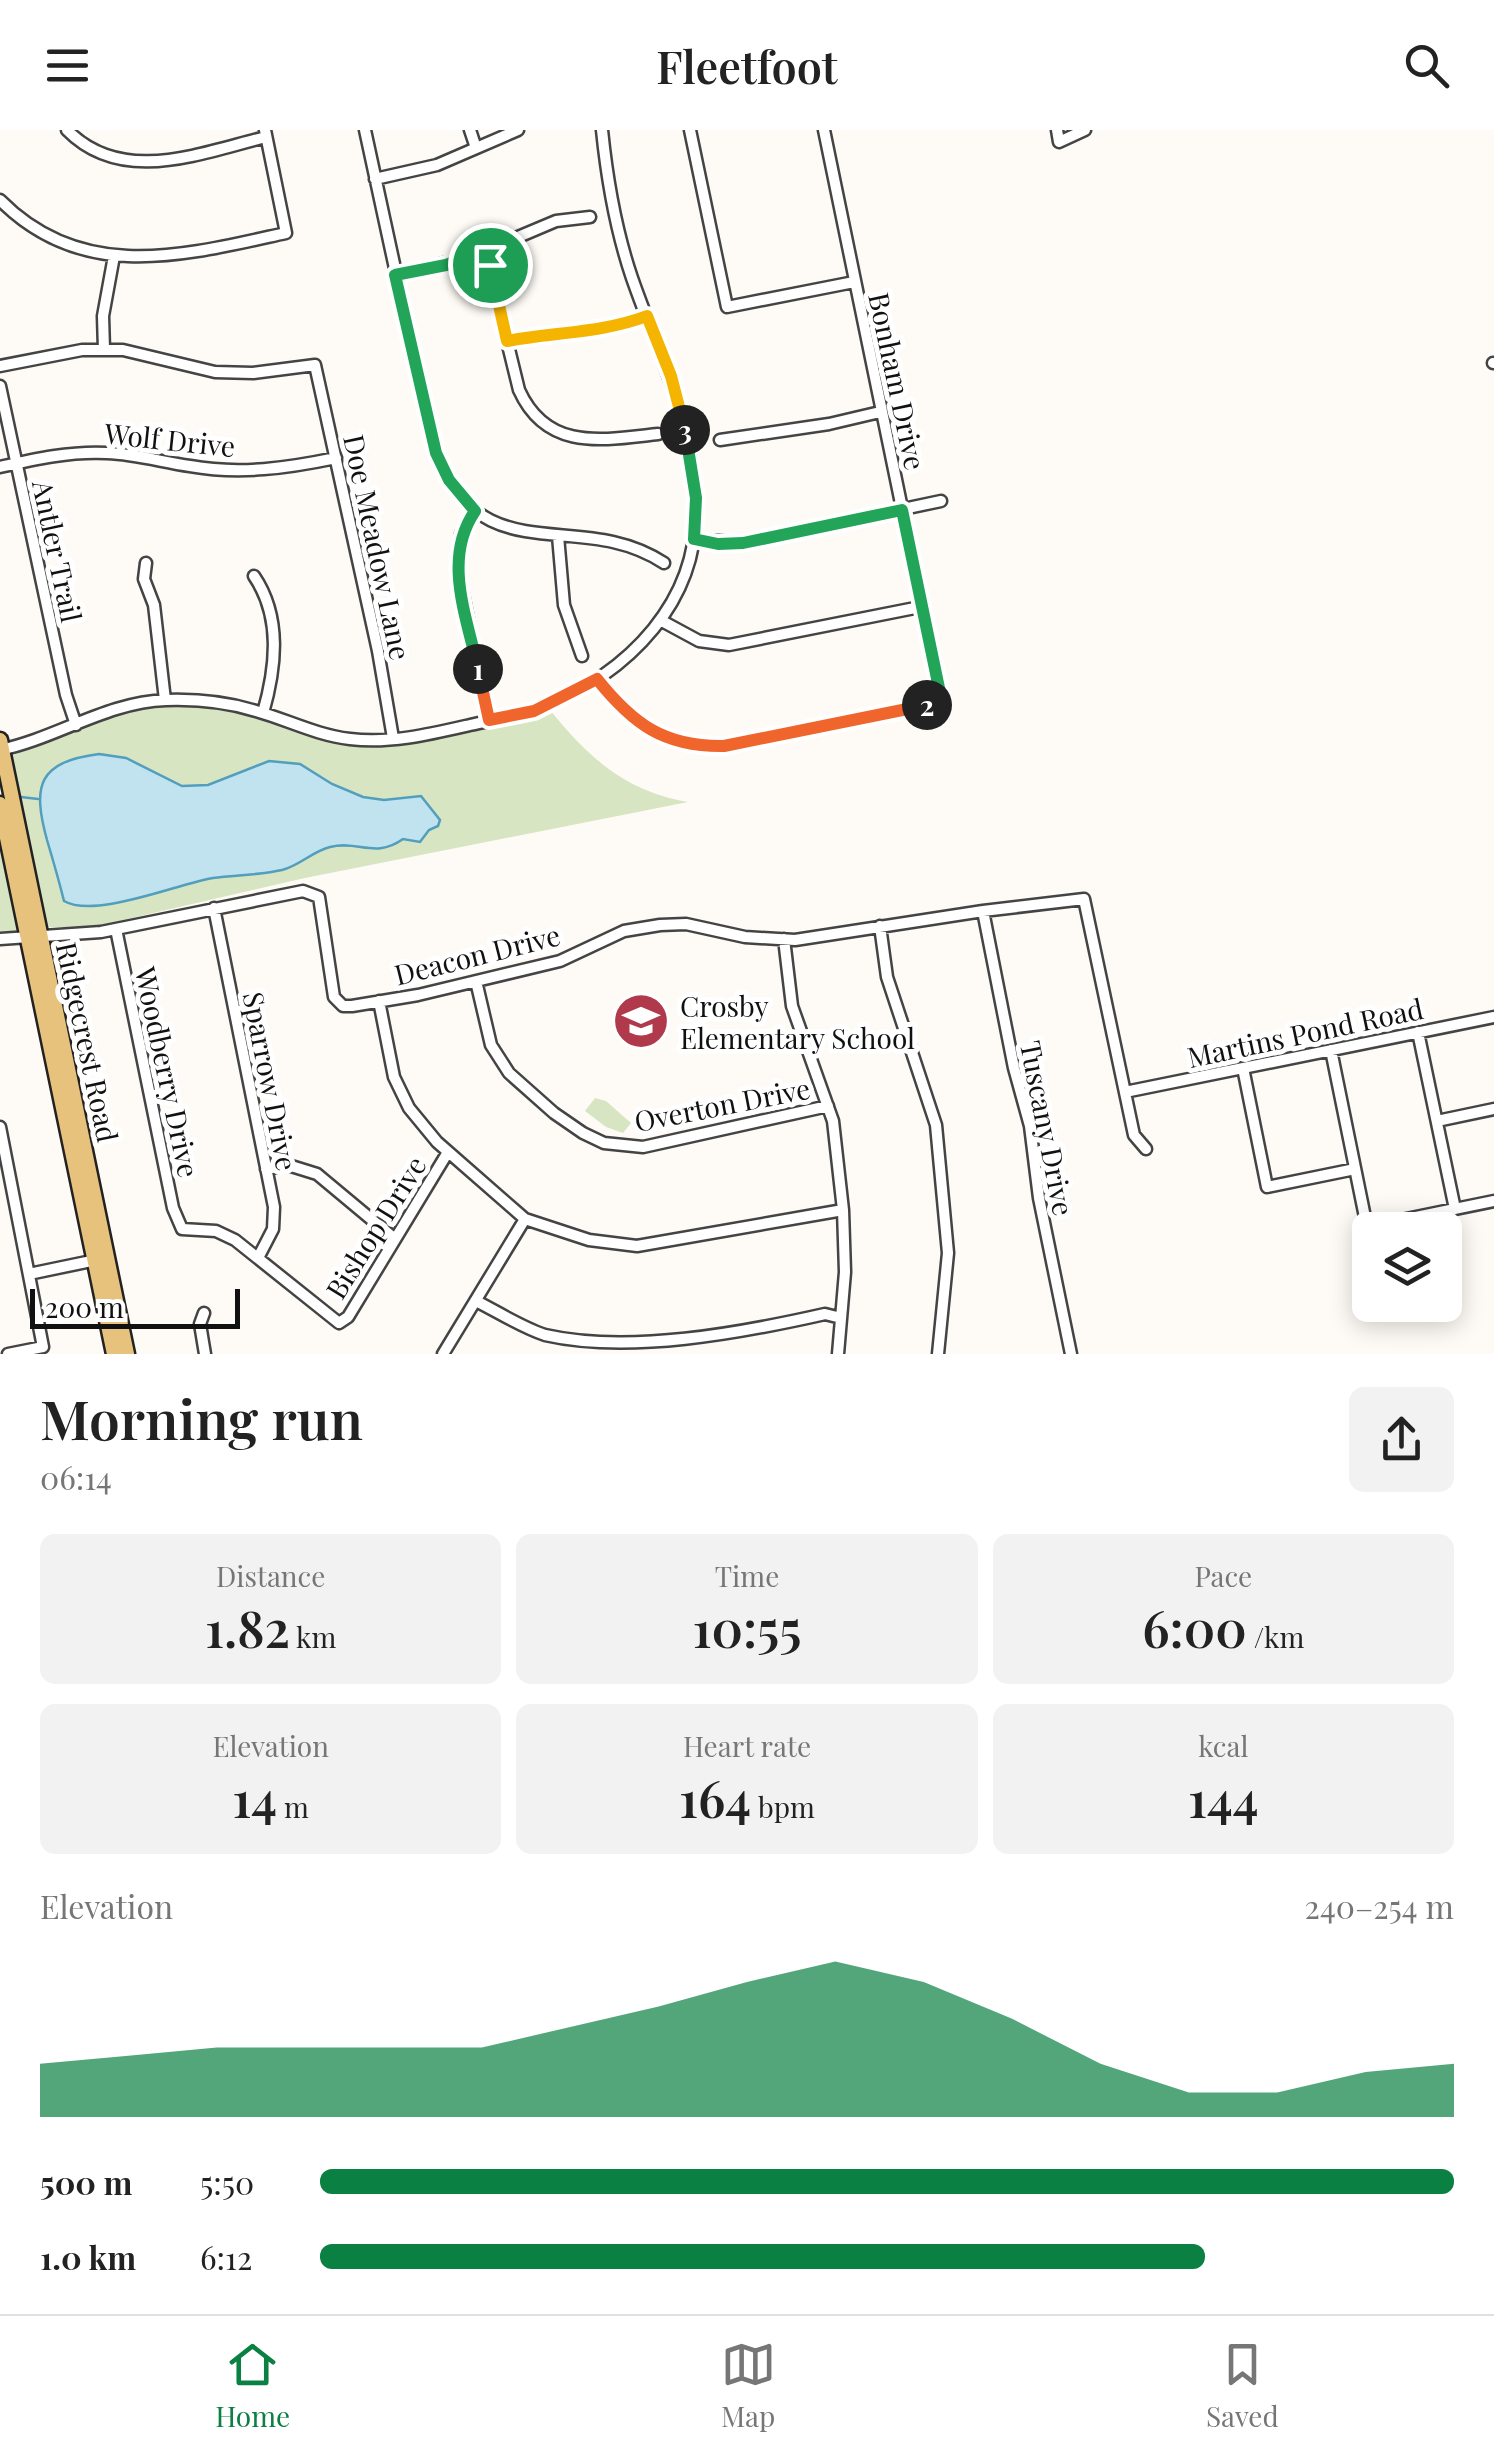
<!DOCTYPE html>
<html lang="en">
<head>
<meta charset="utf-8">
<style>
	body { margin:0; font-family:"Playfair Display",serif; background:#f2f2f2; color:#222; height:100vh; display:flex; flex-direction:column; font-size:38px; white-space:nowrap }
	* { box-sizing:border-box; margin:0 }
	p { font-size:32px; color:#767676 }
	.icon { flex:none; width:55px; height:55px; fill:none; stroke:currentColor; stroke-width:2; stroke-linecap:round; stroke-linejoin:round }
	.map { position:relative; height:1224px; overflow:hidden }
	.details { display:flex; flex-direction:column; background:#fff; flex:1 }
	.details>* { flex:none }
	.fabs { position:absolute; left:1352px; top:1082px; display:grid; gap:20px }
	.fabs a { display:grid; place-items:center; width:110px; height:110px; border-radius:15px; background:#fff; box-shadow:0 5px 25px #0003; font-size:50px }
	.scale { position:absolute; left:30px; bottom:25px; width:210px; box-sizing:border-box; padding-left:10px; border:5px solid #111; border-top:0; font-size:28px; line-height:35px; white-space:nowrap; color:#111; -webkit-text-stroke:8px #fff; paint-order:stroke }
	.pin { position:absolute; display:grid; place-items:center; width:85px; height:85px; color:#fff; margin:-42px; border:5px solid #fff; border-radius:50%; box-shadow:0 2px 10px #0007 }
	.km { position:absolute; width:50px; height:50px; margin:-25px; border-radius:50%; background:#222; color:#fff; font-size:28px; line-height:50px; text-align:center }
	.round { display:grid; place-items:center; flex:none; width:105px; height:105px; border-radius:15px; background:#f2f2f2 }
	.headline { display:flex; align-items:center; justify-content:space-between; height:170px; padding:0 40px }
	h1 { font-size:55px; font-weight:600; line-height:75px }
	.stats { display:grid; grid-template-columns:repeat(3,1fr); gap:15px; height:170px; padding:10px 40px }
	.stats div { display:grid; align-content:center; border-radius:15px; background:#f2f2f2; text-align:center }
	.stats b { font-size:50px; font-weight:600 }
	.stats small { font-size:28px; font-weight:400 }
	.stats p { font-size:28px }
	.chart { height:280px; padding:20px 40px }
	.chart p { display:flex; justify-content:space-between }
	.chart svg { width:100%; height:180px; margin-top:10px; fill:#0b8043; opacity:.7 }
	ul { padding:0 40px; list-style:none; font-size:32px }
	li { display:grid; grid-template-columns:160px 120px 1fr; align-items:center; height:75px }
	li i { height:25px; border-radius:12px; background:#0b8043 }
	header { display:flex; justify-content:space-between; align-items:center; height:130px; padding:0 40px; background:#fff; font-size:45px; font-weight:600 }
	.tabs { display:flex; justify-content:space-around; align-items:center; height:140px; border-top:2px solid #e0e0e0; background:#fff; font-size:28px; color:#767676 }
	.tabs a { display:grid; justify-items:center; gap:5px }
	.tabs .on { color:#0b8043 }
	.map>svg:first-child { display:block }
	.green { fill:#d8e5c3 }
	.water { fill:#c1e3ef; stroke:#519ebd; stroke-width:2.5 }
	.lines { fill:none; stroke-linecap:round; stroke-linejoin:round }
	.stream { stroke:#519ebd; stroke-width:2.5 }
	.minor-casing { stroke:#444; stroke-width:15 }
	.major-casing { stroke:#222; stroke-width:19 }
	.minor { stroke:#fff; stroke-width:10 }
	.major { stroke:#e7c27c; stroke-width:14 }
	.split-1-casing { stroke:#fff; stroke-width:20 }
	.split-2-casing { stroke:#fff; stroke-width:20 }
	.split-3-casing { stroke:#fff; stroke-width:20 }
	.split-4-casing { stroke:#fff; stroke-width:20 }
	.split-1 { stroke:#22a559; stroke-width:12 }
	.split-2 { stroke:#f0652b; stroke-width:12 }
	.split-3 { stroke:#22a559; stroke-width:12 }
	.split-4 { stroke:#f5b400; stroke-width:12 }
	.labels { text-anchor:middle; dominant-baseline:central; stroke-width:10; stroke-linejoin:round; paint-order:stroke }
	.street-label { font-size:28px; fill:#111; stroke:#fff }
	.poi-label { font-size:28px; fill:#111; stroke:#fff; text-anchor:start }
</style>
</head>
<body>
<header><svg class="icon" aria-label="menu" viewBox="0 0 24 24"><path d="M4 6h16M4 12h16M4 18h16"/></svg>Fleetfoot<svg class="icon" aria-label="search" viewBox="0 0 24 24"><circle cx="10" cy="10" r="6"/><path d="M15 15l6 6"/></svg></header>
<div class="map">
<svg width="1494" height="1224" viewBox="0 0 1494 1224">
	<rect width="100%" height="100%" fill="#fefbf6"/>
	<path class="green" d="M188 575 247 585 305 605 370 613 445 608 550 580C589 628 625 661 688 672L305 748 93 797H47L42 794 9 627 115 584 148 577Z
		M0 693 21 794 18 802 0 805Z
		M595 968 606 971 631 993 623 1003 606 997 585 981Z"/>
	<path class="water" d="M99 624 126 628 182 656 208 655 269 631 300 634 332 654 363 667 384 670 421 666 440 690 438 696 429 700 420 712 403 709C375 729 359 710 330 717 313 721 299 736 282 740 260 745 236 745 213 748 177 754 95 789 64 771 59 751 53 730 47 710 32 655 38 632 99 624Z"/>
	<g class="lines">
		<path class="stream" d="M21 667 38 669"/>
		<g class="minor-casing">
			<path id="minor" d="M67 0C122 56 200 23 266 7
				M365 0 435 323C484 445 579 377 664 433
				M470 0 476 18
				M690 0 727 177 854 152
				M1057 0 1059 12 1085 0
				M375 49 437 35 518 0
				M0 70C83 154 185 125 286 103L265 0
				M485 121 519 260C547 322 603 310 658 304
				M395 145 473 126 556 91 590 87
				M507 211C555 202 602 203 647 186
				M104 220 103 186 114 126
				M1493 233H1494
				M0 236 82 220H123L215 242 253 243 315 235 378 521 393 608
				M0 256 66 565 76 595
				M720 310 829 294 880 282
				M0 337C35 329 71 321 107 323 136 324 162 332 190 336 240 345 288 338 336 328
				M475 381 461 404 457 435 489 591
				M558 406 564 475 582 526
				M694 409 743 413 941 371
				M146 433 144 449 154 475 165 570
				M254 446C282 487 276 538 263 583
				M662 491 699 511 729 515 920 477
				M597 549C633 594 664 617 725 616L925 576 938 570 939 558 824 0
				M0 620C57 608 107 572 166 570 196 569 227 572 256 581 288 590 316 605 350 609 390 614 431 604 470 595 491 590 515 587 536 580 628 545 704 470 695 366 689 282 659 225 632 148 616 101 607 49 602 0
				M214 778 274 1077 273 1099 258 1128
				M983 781 1014 938 1030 996 1039 1068 1071 1224
				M880 796 887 847 936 995 948 1123 938 1224
				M116 799 173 1078 182 1099 216 1101 235 1110 339 1193 348 1187 448 1022
				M0 809 101 802 303 761 319 767 334 867 343 876H352L418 865 560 831 624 801 660 795 686 794 745 807 795 810 983 781 1084 769 1134 1005 1146 1019
				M784 809 792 876 833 991 843 1080 845 1142 838 1224
				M476 851 491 915 509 943 554 983 583 1003 604 1013 643 1017 828 976
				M379 871 394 947 409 978 437 1012 525 1089 589 1110 637 1116 843 1080
				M1418 902 1455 1079
				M1331 920 1367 1097 1494 1071
				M1243 938 1267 1057 1355 1039
				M1125 962 1494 887
				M1437 991 1494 979
				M0 997 43 1217 8 1224
				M266 1039 288 1035 317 1044 395 1109
				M29 1144 101 1129
				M476 1171C498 1182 521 1197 545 1205 629 1224 741 1203 825 1184L841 1188
				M204 1183 200 1194 205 1224
				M443 1224 525 1089"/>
		</g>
		<g class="major-casing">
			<path id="major" d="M0 610 127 1224
				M0 674 114 1224"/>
		</g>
		<use href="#minor" class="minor"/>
		<use href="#major" class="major"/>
	</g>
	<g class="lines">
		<g class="split-1-casing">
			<path id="split-1" d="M478 539C467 487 442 429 475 381L449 350 436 323 395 145 446 135 485 121 490 135"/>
		</g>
		<g class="split-2-casing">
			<path id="split-2" d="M478 539 489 590 534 581 597 549C633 594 664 617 724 616L927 575"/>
		</g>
		<g class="split-3-casing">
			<path id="split-3" d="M685 300 696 368 694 409 718 414 743 413 902 380 939 558 938 570 927 575"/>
		</g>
		<g class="split-4-casing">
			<path id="split-4" d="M490 135 507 211C555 202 602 203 647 186L671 246 685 300"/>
		</g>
		<use href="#split-1" class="split-1"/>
		<use href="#split-2" class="split-2"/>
		<use href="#split-3" class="split-3"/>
		<use href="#split-4" class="split-4"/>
	</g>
	<defs>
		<g id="school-disc" transform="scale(2.875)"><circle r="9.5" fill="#b0394c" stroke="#fff"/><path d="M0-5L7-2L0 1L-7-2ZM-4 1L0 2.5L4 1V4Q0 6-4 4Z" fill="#fff"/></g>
	</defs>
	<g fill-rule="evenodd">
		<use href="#school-disc" x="641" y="891"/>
	</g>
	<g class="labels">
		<g class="street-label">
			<text transform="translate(898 251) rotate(78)">Bonham Drive</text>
			<text transform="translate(170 309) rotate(6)">Wolf Drive</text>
			<text transform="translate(378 417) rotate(78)">Doe Meadow Lane</text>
			<text transform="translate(58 421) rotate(78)">Antler Trail</text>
			<text transform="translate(477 824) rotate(-14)">Deacon Drive</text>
			<text transform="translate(1305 902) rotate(-12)">Martins Pond Road</text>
			<text transform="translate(88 912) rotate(78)">Ridgecrest Road</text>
			<text transform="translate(168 942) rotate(78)">Woodberry Drive</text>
			<text transform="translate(271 951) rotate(79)">Sparrow Drive</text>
			<text transform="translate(722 974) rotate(-11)">Overton Drive</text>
			<text transform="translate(1048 998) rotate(79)">Tuscany Drive</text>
			<text transform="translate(375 1097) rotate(-58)">Bishop Drive</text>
		</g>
		<g class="poi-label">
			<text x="680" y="875">Crosby<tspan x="680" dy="32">Elementary School</tspan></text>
		</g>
	</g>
</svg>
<div class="fabs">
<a><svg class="icon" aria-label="layers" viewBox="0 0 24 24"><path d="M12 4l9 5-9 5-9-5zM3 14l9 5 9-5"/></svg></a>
</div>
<div class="scale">200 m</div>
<div class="pin" style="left:490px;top:135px;background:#1e9e55"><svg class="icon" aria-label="arrive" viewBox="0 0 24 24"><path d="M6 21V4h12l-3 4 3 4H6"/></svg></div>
<b class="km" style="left:478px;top:539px">1</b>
<b class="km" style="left:927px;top:575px">2</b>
<b class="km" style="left:685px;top:300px">3</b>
</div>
<section class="details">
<div class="headline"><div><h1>Morning run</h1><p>06:14</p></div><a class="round"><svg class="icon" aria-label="share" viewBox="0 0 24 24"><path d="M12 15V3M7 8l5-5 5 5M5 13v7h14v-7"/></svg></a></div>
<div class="stats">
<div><p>Distance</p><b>1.82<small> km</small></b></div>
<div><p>Time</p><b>10:55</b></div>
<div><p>Pace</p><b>6:00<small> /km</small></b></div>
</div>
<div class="stats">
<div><p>Elevation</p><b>14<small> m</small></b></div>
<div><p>Heart rate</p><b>164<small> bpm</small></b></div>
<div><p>kcal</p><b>144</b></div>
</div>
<div class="chart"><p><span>Elevation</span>240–254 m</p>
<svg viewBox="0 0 160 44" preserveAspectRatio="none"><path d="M0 44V31L10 29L20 27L30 27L40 27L50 27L60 22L70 17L80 11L90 6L100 11L110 20L120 31L130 38L140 38L150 33L160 31V44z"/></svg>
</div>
<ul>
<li><b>500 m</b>5:50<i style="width:100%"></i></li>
<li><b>1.0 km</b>6:12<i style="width:78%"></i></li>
</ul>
</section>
<nav class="tabs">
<a class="on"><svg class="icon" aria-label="home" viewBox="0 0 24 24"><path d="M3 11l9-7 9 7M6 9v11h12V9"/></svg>Home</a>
<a><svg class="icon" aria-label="map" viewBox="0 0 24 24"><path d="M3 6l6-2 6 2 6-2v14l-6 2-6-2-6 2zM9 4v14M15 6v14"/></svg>Map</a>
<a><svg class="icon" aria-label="saved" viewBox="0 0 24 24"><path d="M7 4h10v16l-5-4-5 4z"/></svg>Saved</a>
</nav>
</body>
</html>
